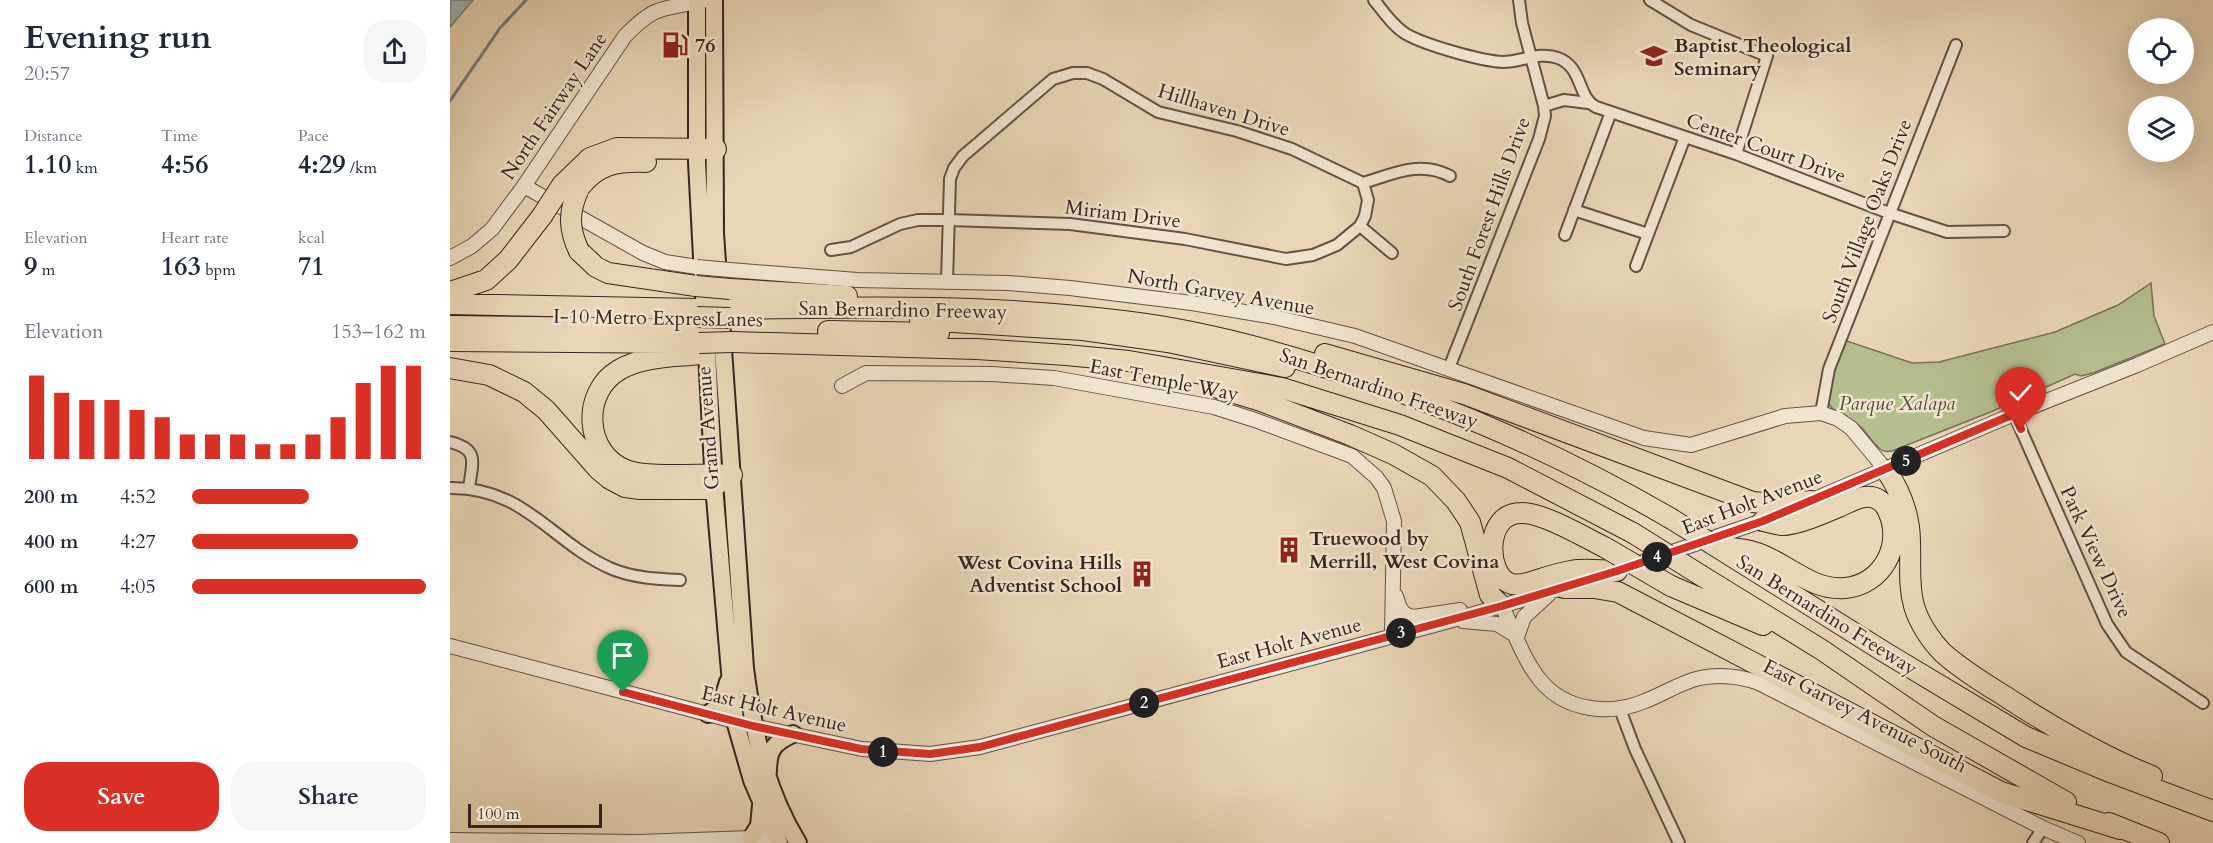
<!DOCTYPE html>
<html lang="en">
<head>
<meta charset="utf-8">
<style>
	body { margin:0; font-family:Cardo,serif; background:#f6f6f7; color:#1f2937; height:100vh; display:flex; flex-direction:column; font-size:22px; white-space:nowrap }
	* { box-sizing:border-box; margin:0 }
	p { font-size:20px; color:#747a83 }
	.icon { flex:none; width:33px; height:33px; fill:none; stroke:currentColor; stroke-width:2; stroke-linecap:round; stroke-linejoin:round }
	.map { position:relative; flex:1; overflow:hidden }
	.side { display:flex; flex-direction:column; background:#fff; width:450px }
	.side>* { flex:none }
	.fabs { position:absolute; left:1678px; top:18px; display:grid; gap:12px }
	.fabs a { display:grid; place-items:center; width:66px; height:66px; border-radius:50%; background:#fff; box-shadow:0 6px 24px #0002; font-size:30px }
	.scale { position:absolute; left:18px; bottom:15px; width:134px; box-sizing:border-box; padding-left:6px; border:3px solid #372620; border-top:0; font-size:16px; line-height:21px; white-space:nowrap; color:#372620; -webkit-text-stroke:4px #f1e5d1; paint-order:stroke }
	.pin { position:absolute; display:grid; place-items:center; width:51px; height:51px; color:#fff; margin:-62px -26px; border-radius:50% 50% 50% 0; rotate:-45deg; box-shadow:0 0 6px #0007 }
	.pin .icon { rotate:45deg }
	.km { position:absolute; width:30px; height:30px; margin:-15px; border-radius:50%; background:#222; color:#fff; font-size:16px; line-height:30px; text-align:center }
	.round { display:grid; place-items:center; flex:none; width:63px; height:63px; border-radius:24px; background:#f6f6f7 }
	.headline { display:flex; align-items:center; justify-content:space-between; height:102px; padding:0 24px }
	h1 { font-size:33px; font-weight:600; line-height:45px }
	.figures { display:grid; grid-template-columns:repeat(3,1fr); gap:9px; height:102px; padding:6px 24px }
	.figures div { display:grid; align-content:center }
	.figures b { font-size:26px; font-weight:600 }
	.figures small { font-size:16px; font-weight:400 }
	.figures p { font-size:16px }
	.chart { height:168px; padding:12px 24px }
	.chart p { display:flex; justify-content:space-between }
	.chart svg { width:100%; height:108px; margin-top:6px; stroke:#d93025; stroke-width:6 }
	.primary-button { display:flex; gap:12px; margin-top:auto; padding:12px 24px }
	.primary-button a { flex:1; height:69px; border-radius:24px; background:#d93025; color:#fff; font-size:24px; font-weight:600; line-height:69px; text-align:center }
	.primary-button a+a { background:#f6f6f7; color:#1f2937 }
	ul { padding:0 24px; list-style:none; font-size:20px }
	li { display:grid; grid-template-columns:96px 72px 1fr; align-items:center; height:45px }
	li i { height:15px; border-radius:8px; background:#d93025 }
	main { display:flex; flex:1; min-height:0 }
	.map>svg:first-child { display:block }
	.green { fill:#b5bf90; stroke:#767258; stroke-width:1.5 }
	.water { fill:#9db7ba; stroke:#747d7c; stroke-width:1.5 }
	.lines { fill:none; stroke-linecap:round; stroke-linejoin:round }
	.stream { stroke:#747d7c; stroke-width:3 }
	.minor-casing { stroke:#645246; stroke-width:14 }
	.tertiary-casing { stroke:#645246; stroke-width:16 }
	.primary-casing { stroke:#372620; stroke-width:20 }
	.motorway-casing { stroke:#372620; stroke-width:22 }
	.minor { stroke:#f1e5d1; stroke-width:10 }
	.tertiary { stroke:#f1e5d1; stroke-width:14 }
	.primary { stroke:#ead7b8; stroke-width:16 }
	.motorway { stroke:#ead7b8; stroke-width:20 }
	.tertiary-bridge-casing { stroke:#645246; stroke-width:16; stroke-linecap:butt }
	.motorway-bridge-casing { stroke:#372620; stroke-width:22; stroke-linecap:butt }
	.tertiary-bridge { stroke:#f1e5d1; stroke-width:14 }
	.motorway-bridge { stroke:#ead7b8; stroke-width:20 }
	.route-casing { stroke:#fff; stroke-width:12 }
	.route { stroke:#d93025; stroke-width:8 }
	.labels { text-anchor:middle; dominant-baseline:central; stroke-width:5; stroke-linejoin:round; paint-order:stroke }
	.poi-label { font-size:20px; font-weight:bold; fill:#372620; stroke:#f1e5d1; text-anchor:start }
	.street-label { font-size:20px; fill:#372620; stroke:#f1e5d1 }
	.park-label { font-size:20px; font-style:italic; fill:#564c3c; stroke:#f1e5d1 }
</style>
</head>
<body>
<main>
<section class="side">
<div class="headline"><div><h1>Evening run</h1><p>20:57</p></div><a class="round"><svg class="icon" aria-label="share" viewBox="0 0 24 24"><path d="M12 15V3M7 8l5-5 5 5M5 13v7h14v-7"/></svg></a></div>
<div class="figures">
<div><p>Distance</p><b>1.10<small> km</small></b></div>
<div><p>Time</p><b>4:56</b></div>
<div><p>Pace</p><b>4:29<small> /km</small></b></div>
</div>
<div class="figures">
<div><p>Elevation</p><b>9<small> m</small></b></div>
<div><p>Heart rate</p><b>163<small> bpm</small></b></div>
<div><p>kcal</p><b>71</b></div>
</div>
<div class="chart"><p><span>Elevation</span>153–162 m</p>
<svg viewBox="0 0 160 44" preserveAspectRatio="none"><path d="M5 44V10M15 44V17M25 44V20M35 44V20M45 44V24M55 44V27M65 44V34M75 44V34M85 44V34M95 44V38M105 44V38M115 44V34M125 44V27M135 44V13M145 44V6M155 44V6"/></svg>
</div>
<ul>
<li><b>200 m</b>4:52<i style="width:50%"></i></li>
<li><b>400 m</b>4:27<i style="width:71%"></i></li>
<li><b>600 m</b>4:05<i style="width:100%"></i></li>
</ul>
<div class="primary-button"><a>Save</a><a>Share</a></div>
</section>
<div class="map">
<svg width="1763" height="843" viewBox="0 0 1763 843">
	<rect width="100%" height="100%" fill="#ead7b8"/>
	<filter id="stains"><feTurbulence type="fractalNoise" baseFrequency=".00333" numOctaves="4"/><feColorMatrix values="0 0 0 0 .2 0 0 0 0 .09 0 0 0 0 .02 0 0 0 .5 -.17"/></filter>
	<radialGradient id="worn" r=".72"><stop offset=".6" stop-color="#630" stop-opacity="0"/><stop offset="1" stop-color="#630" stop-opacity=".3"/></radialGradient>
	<path class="green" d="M1701 283 1704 316 1715 344 1643 373 1631 376 1625 374 1543 411 1442 451C1437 452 1433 452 1429 448 1422 442 1417 433 1411 427 1401 418 1377 412 1377 397 1378 379 1388 359 1394 343L1397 341 1462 363 1489 362 1605 332 1668 305Z"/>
	<path class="water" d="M0 0H23L0 27Z"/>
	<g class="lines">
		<path class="stream" d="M0 101 50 28 76 0"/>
		<g class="minor-casing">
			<path id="minor" d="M924 0C933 11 943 26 956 34 975 45 1031 61 1053 62 1071 62 1090 51 1108 58 1133 67 1127 97 1146 107L1286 154 1439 213 1497 232 1554 231
				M1200 0 1241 25 1317 56 1286 154
				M1094 106 1114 100 1138 103
				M1124 210 1198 234
				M910 226 942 253
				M1115 235 1161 112
				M381 250 401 247 450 224 468 220H499L620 224 735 239 836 259 863 255 887 245 910 226 915 216 918 200 913 183
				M1186 266 1235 137
				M497 281 500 179 504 168 513 156 603 79 623 73H637L653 79 708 112 787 131 842 149 913 183C943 174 970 160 1000 176
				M999 368 1089 139 1095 116 1094 106 1072 23 1069 0
				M1371 413 1379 369 1506 45
				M1564 414 1657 624 1676 652 1753 703
				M0 442C30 449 22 463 19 488
				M0 488C75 487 102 543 162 569 184 578 207 579 230 580
				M1170 709 1185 749 1229 843
				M1583 843 1593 828"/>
		</g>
		<g class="tertiary-casing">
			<path id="tertiary" d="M74 186 193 253 215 262 247 267
				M0 258 22 246 42 229 74 186 175 36C208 2 213 11 255 0
				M280 270 407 280 558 283 620 288 742 303 824 317 905 336 1194 438 1241 445 1335 416 1371 413 1388 419 1401 428 1436 470
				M392 386 416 373 542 374 604 378 764 407 805 420 902 456 926 477 934 488 944 521 942 635
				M1353 504 1564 414 1687 365 1763 332
				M1181 566 1321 518
				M946 596C949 607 951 615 964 617L1010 610
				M1052 606C1064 631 1073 659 1090 680 1115 711 1160 716 1195 701 1214 694 1231 682 1250 678 1271 674 1289 676 1309 683L1593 828 1628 843
				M1013 621 1047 624 1065 635
				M1067 637 1074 617 1099 594
				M0 646 303 726 412 749 480 754 530 747 1003 620 1123 585
				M0 840 189 842 326 837"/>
		</g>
		<g class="primary-casing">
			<path id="primary" d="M247 0V162L264 486 280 672 285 721 302 780 329 843
				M264 0 265 233 295 668C303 730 315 789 348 843
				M258 714 271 705 278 682
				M318 772C318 750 323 743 343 734
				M301 838 309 826 311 805"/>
		</g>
		<g class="motorway-casing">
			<path id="motorway" d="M112 185 140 158 167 148 266 149
				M129 188C148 164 166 161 196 162
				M129 251 146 267 158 273 246 286
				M280 289 397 296
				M0 292 36 280 58 260 92 216
				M0 304 247 309
				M280 309C411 307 542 304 673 321 742 329 808 346 874 367 996 404 1110 454 1220 518
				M470 320 633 330 718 342 835 367
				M0 326 249 329
				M378 331 489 333
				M0 341 249 343
				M283 342 527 349 616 355 679 361 832 388 950 425 1058 468 1183 533
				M250 354C224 357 192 356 169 370 131 392 134 454 176 470 199 479 254 473 282 475
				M875 354 1014 394 1303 502 1332 505 1361 501
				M0 368 39 375 74 392 96 410 148 469 160 479 175 487 190 489H259L282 475
				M768 388 811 401 900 435 943 454 982 476 1006 501 1020 522 1040 595 1052 606
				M1436 470C1451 492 1460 516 1460 542 1461 564 1458 585 1464 606 1469 623 1481 641 1493 653 1511 669 1532 682 1553 695 1599 725 1651 756 1702 776
				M1262 544 1436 653 1576 737 1660 772 1763 811
				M1276 547C1286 549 1298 549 1307 553 1337 563 1361 591 1395 588 1432 585 1454 545 1438 511 1435 504 1429 498 1421 497 1411 495 1400 502 1391 506 1377 512 1345 526 1331 525 1325 524 1319 522 1313 521
				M1156 548C1136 538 1092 512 1071 513 1034 513 1036 574 1059 583 1065 586 1074 584 1081 582 1094 578 1108 573 1121 571 1135 568 1152 571 1167 571
				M1252 576 1372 650 1483 726 1616 802
				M1221 586 1313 625
				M1114 588H1144L1168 592 1551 792 1670 829
				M1659 823 1709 843"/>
		</g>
		<use href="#minor" class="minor"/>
		<use href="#tertiary" class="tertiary"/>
		<use href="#primary" class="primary"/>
		<use href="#motorway" class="motorway"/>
		<g class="tertiary-bridge-casing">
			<path id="tertiary-bridge" d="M247 267 280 270"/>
		</g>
		<g class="motorway-bridge-casing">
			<path id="motorway-bridge" d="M128 191C118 213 119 230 129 251
				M92 216 112 185
				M246 286 280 289
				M247 317 280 318
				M249 343 283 342
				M1220 518 1262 544
				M1183 533 1252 576
				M1156 548 1221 586"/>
		</g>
		<use href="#tertiary-bridge" class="tertiary-bridge"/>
		<use href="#motorway-bridge" class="motorway-bridge"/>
	</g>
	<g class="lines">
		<g class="route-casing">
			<path id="route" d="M173 692 303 726 411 749 480 754 530 747 1052 606 1167 571 1313 521 1564 414 1571 429"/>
		</g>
		<use href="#route" class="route"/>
	</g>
	<defs>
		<g id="fuel-bare" transform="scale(2.07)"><path d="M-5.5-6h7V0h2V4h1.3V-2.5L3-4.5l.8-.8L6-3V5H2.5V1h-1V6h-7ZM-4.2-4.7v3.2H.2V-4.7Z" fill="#8f2418" stroke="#f1e5d1" stroke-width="2.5" paint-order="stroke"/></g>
		<g id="school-bare" transform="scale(2.07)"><path d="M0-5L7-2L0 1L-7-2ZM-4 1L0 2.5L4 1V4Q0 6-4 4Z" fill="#8f2418" stroke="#f1e5d1" stroke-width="2.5" paint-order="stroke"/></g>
		<g id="building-bare" transform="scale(2.07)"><path d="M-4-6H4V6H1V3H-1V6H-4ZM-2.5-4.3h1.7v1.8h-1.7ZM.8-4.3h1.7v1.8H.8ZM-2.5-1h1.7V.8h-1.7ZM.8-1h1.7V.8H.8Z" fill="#8f2418" stroke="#f1e5d1" stroke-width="2.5" paint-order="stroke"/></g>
	</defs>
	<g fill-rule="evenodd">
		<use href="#fuel-bare" x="225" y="45"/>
		<use href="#school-bare" x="1204" y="56"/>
		<use href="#building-bare" x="839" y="550"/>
		<use href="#building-bare" x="692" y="574"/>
	</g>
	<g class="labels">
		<g class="poi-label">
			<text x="245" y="45">76</text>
			<text x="1224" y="45">Baptist Theological<tspan x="1224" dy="23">Seminary</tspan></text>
			<text x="859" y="538">Truewood by<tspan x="859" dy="23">Merrill, West Covina</tspan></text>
			<text x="672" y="562" text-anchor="end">West Covina Hills<tspan x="672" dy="23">Adventist School</tspan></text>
		</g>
		<g class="street-label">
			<text transform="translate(104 106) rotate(-56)">North Fairway Lane</text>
			<text transform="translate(774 110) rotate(17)">Hillhaven Drive</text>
			<text transform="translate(1316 148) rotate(20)">Center Court Drive</text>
			<text transform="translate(673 214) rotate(7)">Miriam Drive</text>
			<text transform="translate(1039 214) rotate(-70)">South Forest Hills Drive</text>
			<text transform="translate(1417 221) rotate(-69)">South Village Oaks Drive</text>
			<text transform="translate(771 292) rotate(10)">North Garvey Avenue</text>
			<text transform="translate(453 310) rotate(1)">San Bernardino Freeway</text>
			<text transform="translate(208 318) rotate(1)">I-10 Metro ExpressLanes</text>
			<text transform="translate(714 380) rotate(11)">East Temple Way</text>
			<text transform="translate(929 388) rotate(19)">San Bernardino Freeway</text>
			<text transform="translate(258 428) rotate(-94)">Grand Avenue</text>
			<text transform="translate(1302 502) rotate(-21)">East Holt Avenue</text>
			<text transform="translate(1646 552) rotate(65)">Park View Drive</text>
			<text transform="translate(1377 615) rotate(32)">San Bernardino Freeway</text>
			<text transform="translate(839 643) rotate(-15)">East Holt Avenue</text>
			<text transform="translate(324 709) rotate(13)">East Holt Avenue</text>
			<text transform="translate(1415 716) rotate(27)">East Garvey Avenue South</text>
		</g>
		<g class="park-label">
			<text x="1447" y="403">Parque Xalapa</text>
		</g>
	</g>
	<rect width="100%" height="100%" filter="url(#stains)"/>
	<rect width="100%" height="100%" fill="url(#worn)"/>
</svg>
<div class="fabs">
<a><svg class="icon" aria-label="locate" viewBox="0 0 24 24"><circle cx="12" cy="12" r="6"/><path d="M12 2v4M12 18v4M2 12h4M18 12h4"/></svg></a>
<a><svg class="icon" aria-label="layers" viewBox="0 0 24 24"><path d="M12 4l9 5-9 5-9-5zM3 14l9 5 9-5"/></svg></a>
</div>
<div class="scale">100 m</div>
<div class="pin" style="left:173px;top:692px;background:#1e9e55"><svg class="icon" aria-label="arrive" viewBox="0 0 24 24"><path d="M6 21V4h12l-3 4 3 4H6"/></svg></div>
<div class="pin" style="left:1571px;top:429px;background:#d93025"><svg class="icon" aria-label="check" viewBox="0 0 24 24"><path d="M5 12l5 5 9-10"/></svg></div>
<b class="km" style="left:433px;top:752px">1</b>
<b class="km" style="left:694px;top:703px">2</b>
<b class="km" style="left:951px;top:633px">3</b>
<b class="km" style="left:1207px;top:557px">4</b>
<b class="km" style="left:1456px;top:461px">5</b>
</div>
</main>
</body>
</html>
